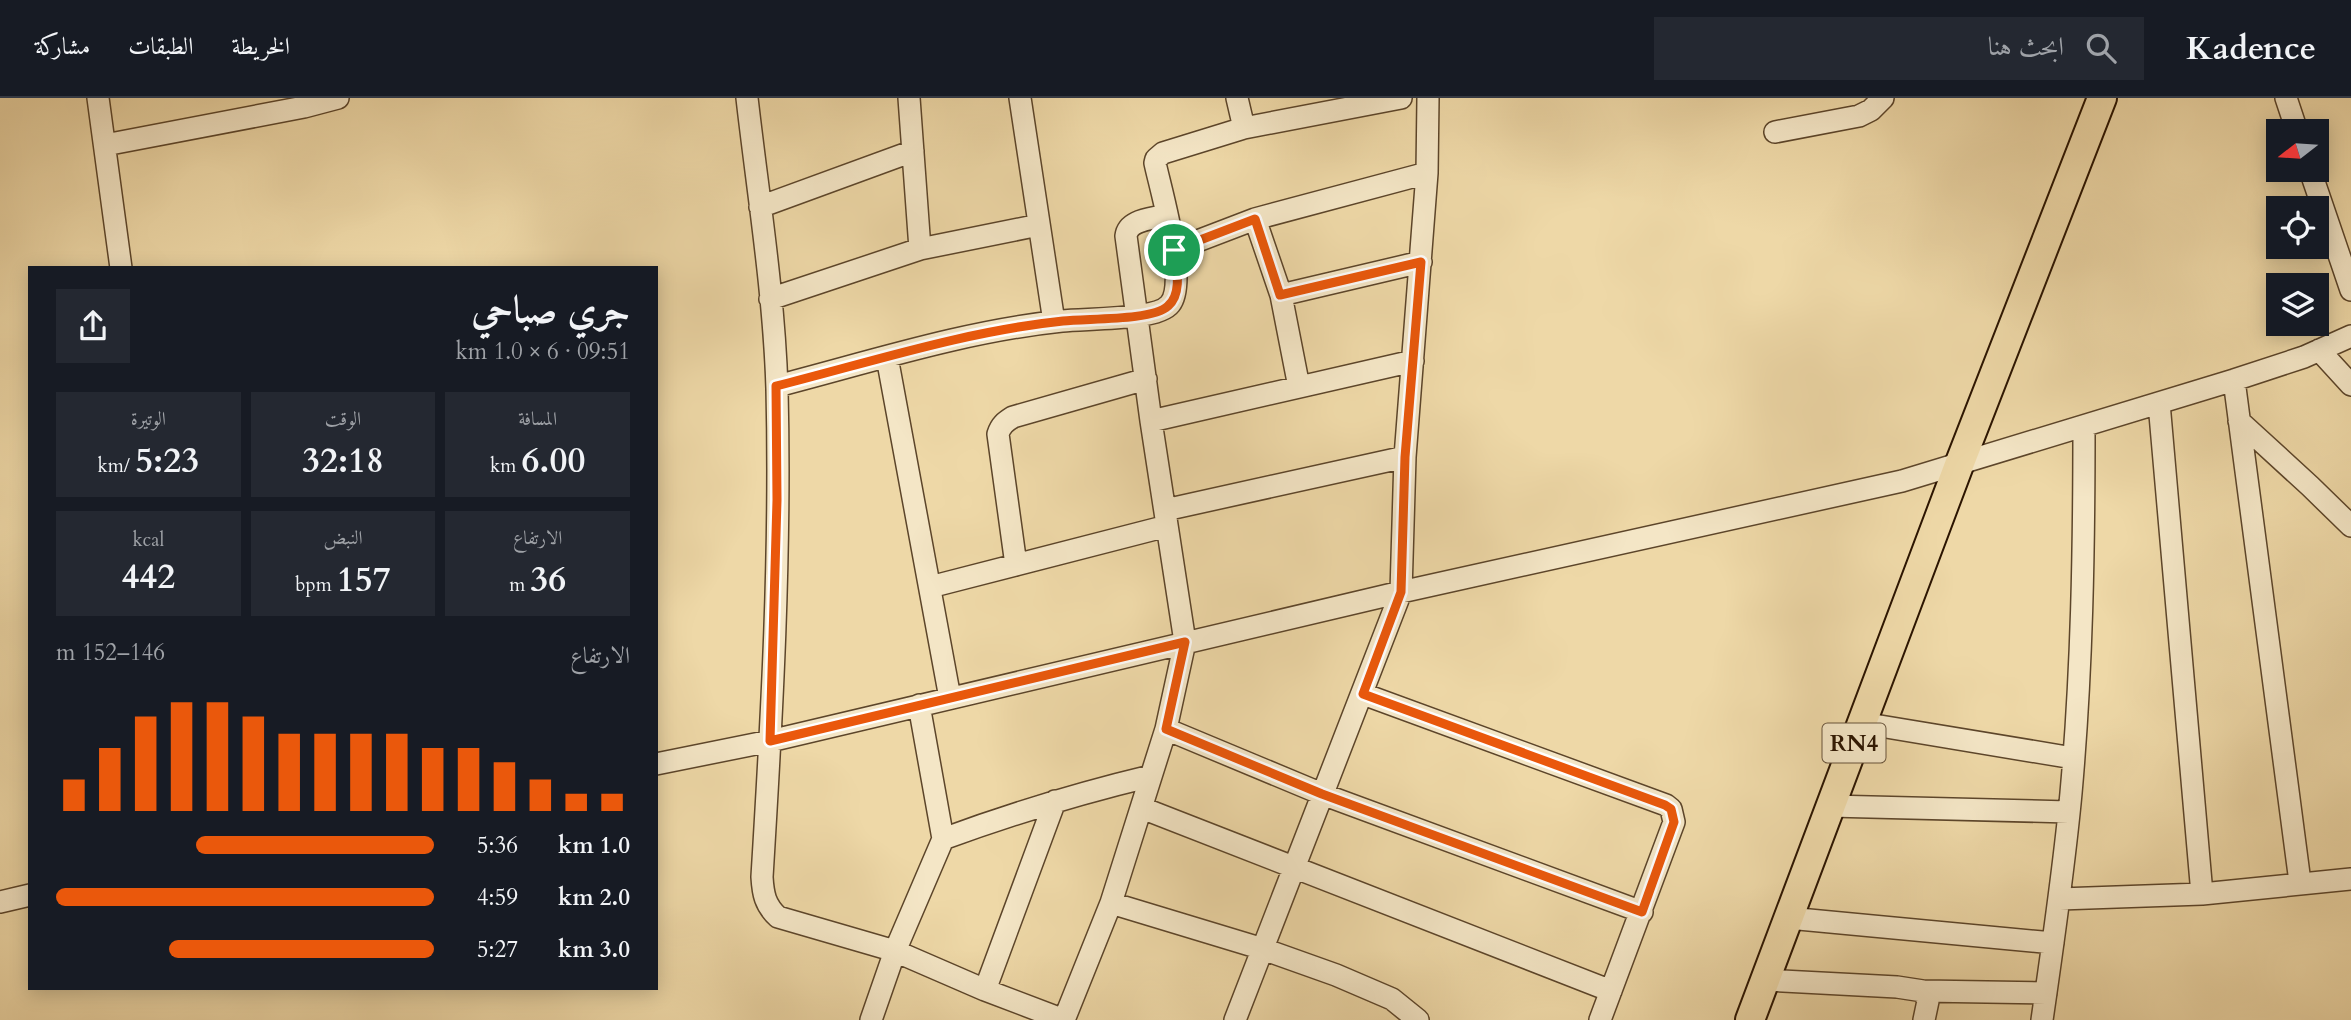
<!DOCTYPE html>
<html lang="ar">
<head>
<meta charset="utf-8">
<style>
	body { margin:0; font-family:Cardo,Amiri,serif; background:#242831; color:#f1f3f6; direction:rtl; height:100vh; display:flex; flex-direction:column; font-size:26px; white-space:nowrap }
	* { box-sizing:border-box; margin:0 }
	p { font-size:23px; color:#9ea1a6 }
	.icon { flex:none; width:38px; height:38px; fill:none; stroke:currentColor; stroke-width:2; stroke-linecap:round; stroke-linejoin:round }
	.map { position:relative; flex:1; overflow:hidden; direction:ltr }
	.details { position:absolute; left:28px; top:168px; width:630px; height:724px; display:flex; flex-direction:column; background:#171b24; border-radius:0px; box-shadow:0 4px 18px #0003; direction:rtl }
	.details>* { flex:none }
	.needle { width:46px; rotate:253deg }
	.controls { position:absolute; left:2266px; top:21px; display:grid; gap:14px }
	.controls a { display:grid; place-items:center; width:63px; height:63px; border-radius:0px; background:#171b24; box-shadow:0 4px 18px #0003; font-size:35px }
	.pin { position:absolute; display:grid; place-items:center; width:60px; height:60px; color:#fff; margin:-30px; border:4px solid #fff; border-radius:50%; box-shadow:0 2px 7px #0007 }
	.round { display:grid; place-items:center; flex:none; width:74px; height:74px; border-radius:0px; background:#242831 }
	.summary { display:flex; align-items:center; justify-content:space-between; height:119px; padding:0 28px }
	h1 { font-size:38px; font-weight:600; line-height:52px }
	.stats { display:grid; grid-template-columns:repeat(3,1fr); gap:10px; height:119px; padding:7px 28px }
	.stats div { display:grid; align-content:center; border-radius:0px; background:#242831; text-align:center }
	.stats b { font-size:35px; font-weight:600 }
	.stats small { font-size:19px; font-weight:400 }
	.stats p { font-size:19px }
	.chart { height:196px; padding:14px 28px }
	.chart p { display:flex; justify-content:space-between }
	.chart svg { width:100%; height:126px; margin-top:7px; stroke:#ea580c; stroke-width:6 }
	ul { padding:0 28px; list-style:none; font-size:23px }
	li { display:grid; grid-template-columns:112px 84px 1fr; align-items:center; height:52px }
	li i { height:18px; border-radius:9px; background:#ea580c }
	header { display:flex; align-items:center; gap:42px; box-sizing:border-box; height:98px; padding:0 35px; background:#171b24; border-bottom:2px solid #363941 }
	header strong { font-size:33px }
	nav { display:flex; gap:38px; margin-inline-start:auto; font-size:24px }
	.search { width:490px; height:63px; background:#242831; display:flex; align-items:center; gap:18px; box-sizing:border-box; padding:0 24px; border-radius:0px; color:#9ea1a6; font-size:26px }
	.map>svg:first-child { display:block }
	.lines { fill:none; stroke-linecap:round; stroke-linejoin:round }
	.minor-casing { stroke:#5c452a; stroke-width:24 }
	.major-casing { stroke:#2b1400; stroke-width:32 }
	.minor { stroke:#f4e6c6; stroke-width:21 }
	.major { stroke:#eed8a7; stroke-width:28 }
	.route-casing { stroke:#fff; stroke-width:14 }
	.route { stroke:#ea580c; stroke-width:9 }
	.labels { text-anchor:middle; dominant-baseline:central; stroke-width:7; stroke-linejoin:round; paint-order:stroke }
	.shield { fill:#f4e6c6; stroke:#67533b; stroke-width:2 }
	.shield-label { font-size:23px; font-weight:bold; fill:#2b1400 }
</style>
</head>
<body>
<header>
<strong>Kadence</strong>
<div class="search"><svg class="icon" aria-label="search" viewBox="0 0 24 24"><circle cx="10" cy="10" r="6"/><path d="M15 15l6 6"/></svg>ابحث هنا</div>
<nav><a>الخريطة</a><a>الطبقات</a><a>مشاركة</a></nav>
</header>
<div class="map">
<svg width="2351" height="922" viewBox="0 0 2351 922">
	<rect width="100%" height="100%" fill="#eed8a7"/>
	<filter id="stains"><feTurbulence type="fractalNoise" baseFrequency=".00286" numOctaves="4"/><feColorMatrix values="0 0 0 0 .2 0 0 0 0 .09 0 0 0 0 .02 0 0 0 .5 -.17"/></filter>
	<radialGradient id="worn" r=".72"><stop offset=".6" stop-color="#630" stop-opacity="0"/><stop offset="1" stop-color="#630" stop-opacity=".3"/></radialGradient>
	<g class="lines">
		<g class="minor-casing">
			<path id="minor" d="M98 0 121 170
				M747 0C758 96 774 194 777 291 781 454 772 617 762 779 763 796 765 807 778 819L895 853 985 892 1064 922
				M909 0 920 151 1039 127
				M1020 0 1054 224
				M1237 0 1244 30
				M2286 0 2297 33
				M1775 34 1859 18 1871 12 1883 0
				M105 47 304 9 338 0
				M2310 72 2351 192
				M760 109 913 53
				M1255 121 1281 197 1299 289
				M1174 152 1255 121 1427 75
				M1281 197 1421 164
				M770 201 920 151
				M2319 252 2351 287
				M887 259 950 600
				M2234 282 2300 784
				M777 288C870 264 965 233 1062 223 1085 220 1157 223 1170 206 1188 184 1161 93 1155 65L1156 61 1163 55 1244 30 1401 0
				M2159 305 2202 796
				M1151 323 1413 263
				M2239 323 2310 388 2351 428
				M1165 412 1405 359
				M1016 467 998 336C1001 327 1005 324 1013 319L1146 281
				M930 489 1167 428
				M1363 596 1666 707 1671 711 1674 724 1600 922
				M919 607 943 741
				M1862 625 2073 660
				M1166 631 1322 696 1642 814
				M656 666 770 643 1401 494 1902 383 2234 282 2304 259 2351 238
				M1830 708 2069 714
				M1142 710 1611 893
				M2060 801 2202 796 2351 781
				M0 804 30 797
				M1111 805 1263 851 1336 877 1392 901 1418 922
				M1788 820 2053 845
				M1765 882 1897 889 1923 893 1928 903 1924 922
				M985 892 1055 703
				M1923 893 2046 895
				M871 922 895 853 943 741C1011 716 1080 695 1151 678
				M1064 922 1111 805 1166 631 1185 544 1151 323 1126 138C1128 121 1153 121 1166 117
				M1235 922 1401 494 1405 359 1427 75 1428 0
				M2042 922C2053 846 2064 771 2071 695 2082 573 2084 451 2084 329"/>
		</g>
		<g class="major-casing">
			<path id="major" d="M1750 922 1959 367 2102 0"/>
		</g>
		<use href="#minor" class="minor"/>
		<use href="#major" class="major"/>
	</g>
	<g class="lines">
		<g class="route-casing">
			<path id="route" d="M1255 121 1280 197 1421 164 1405 359 1401 494 1363 596 1665 707 1671 711 1674 724 1642 814 1322 696 1166 631 1185 544 770 643 777 402 776 288C871 264 966 233 1063 223 1087 220 1152 223 1168 208 1183 195 1176 169 1174 152Z"/>
		</g>
		<use href="#route" class="route"/>
	</g>
	<g class="labels">
		<rect class="shield" x="1822.5" y="625.5" width="63" height="39" rx="5"/>
		<g class="shield-label">
			<text x="1854" y="645">RN4</text>
		</g>
	</g>
	<rect width="100%" height="100%" filter="url(#stains)"/>
	<rect width="100%" height="100%" fill="url(#worn)"/>
</svg>
<div class="controls">
<a><svg class="needle" viewBox="-14 -14 28 28"><path d="M0-13l5 13h-10z" fill="#e53935"/><path d="M0 13l5-13h-10z" fill="#9ea1a6"/></svg></a>
<a><svg class="icon" aria-label="locate" viewBox="0 0 24 24"><circle cx="12" cy="12" r="6"/><path d="M12 2v4M12 18v4M2 12h4M18 12h4"/></svg></a>
<a><svg class="icon" aria-label="layers" viewBox="0 0 24 24"><path d="M12 4l9 5-9 5-9-5zM3 14l9 5 9-5"/></svg></a>
</div>
<div class="pin" style="left:1174px;top:152px;background:#1e9e55"><svg class="icon" aria-label="arrive" viewBox="0 0 24 24"><path d="M6 21V4h12l-3 4 3 4H6"/></svg></div>
<section class="details">
<div class="summary"><div><h1>جري صباحي</h1><p>09:51 · 6 × 1.0 km</p></div><a class="round"><svg class="icon" aria-label="share" viewBox="0 0 24 24"><path d="M12 15V3M7 8l5-5 5 5M5 13v7h14v-7"/></svg></a></div>
<div class="stats">
<div><p>المسافة</p><b>6.00<small> km</small></b></div>
<div><p>الوقت</p><b>32:18</b></div>
<div><p>الوتيرة</p><b>5:23<small> /km</small></b></div>
</div>
<div class="stats">
<div><p>الارتفاع</p><b>36<small> m</small></b></div>
<div><p>النبض</p><b>157<small> bpm</small></b></div>
<div><p>kcal</p><b>442</b></div>
</div>
<div class="chart"><p><span>الارتفاع</span>146–152 m</p>
<svg viewBox="0 0 160 44" preserveAspectRatio="none"><path d="M5 44V33M15 44V22M25 44V11M35 44V6M45 44V6M55 44V11M65 44V17M75 44V17M85 44V17M95 44V17M105 44V22M115 44V22M125 44V27M135 44V33M145 44V38M155 44V38"/></svg>
</div>
<ul>
<li><b>1.0 km</b>5:36<i style="width:63%"></i></li>
<li><b>2.0 km</b>4:59<i style="width:100%"></i></li>
<li><b>3.0 km</b>5:27<i style="width:70%"></i></li>
</ul>
</section>
</div>
</body>
</html>
